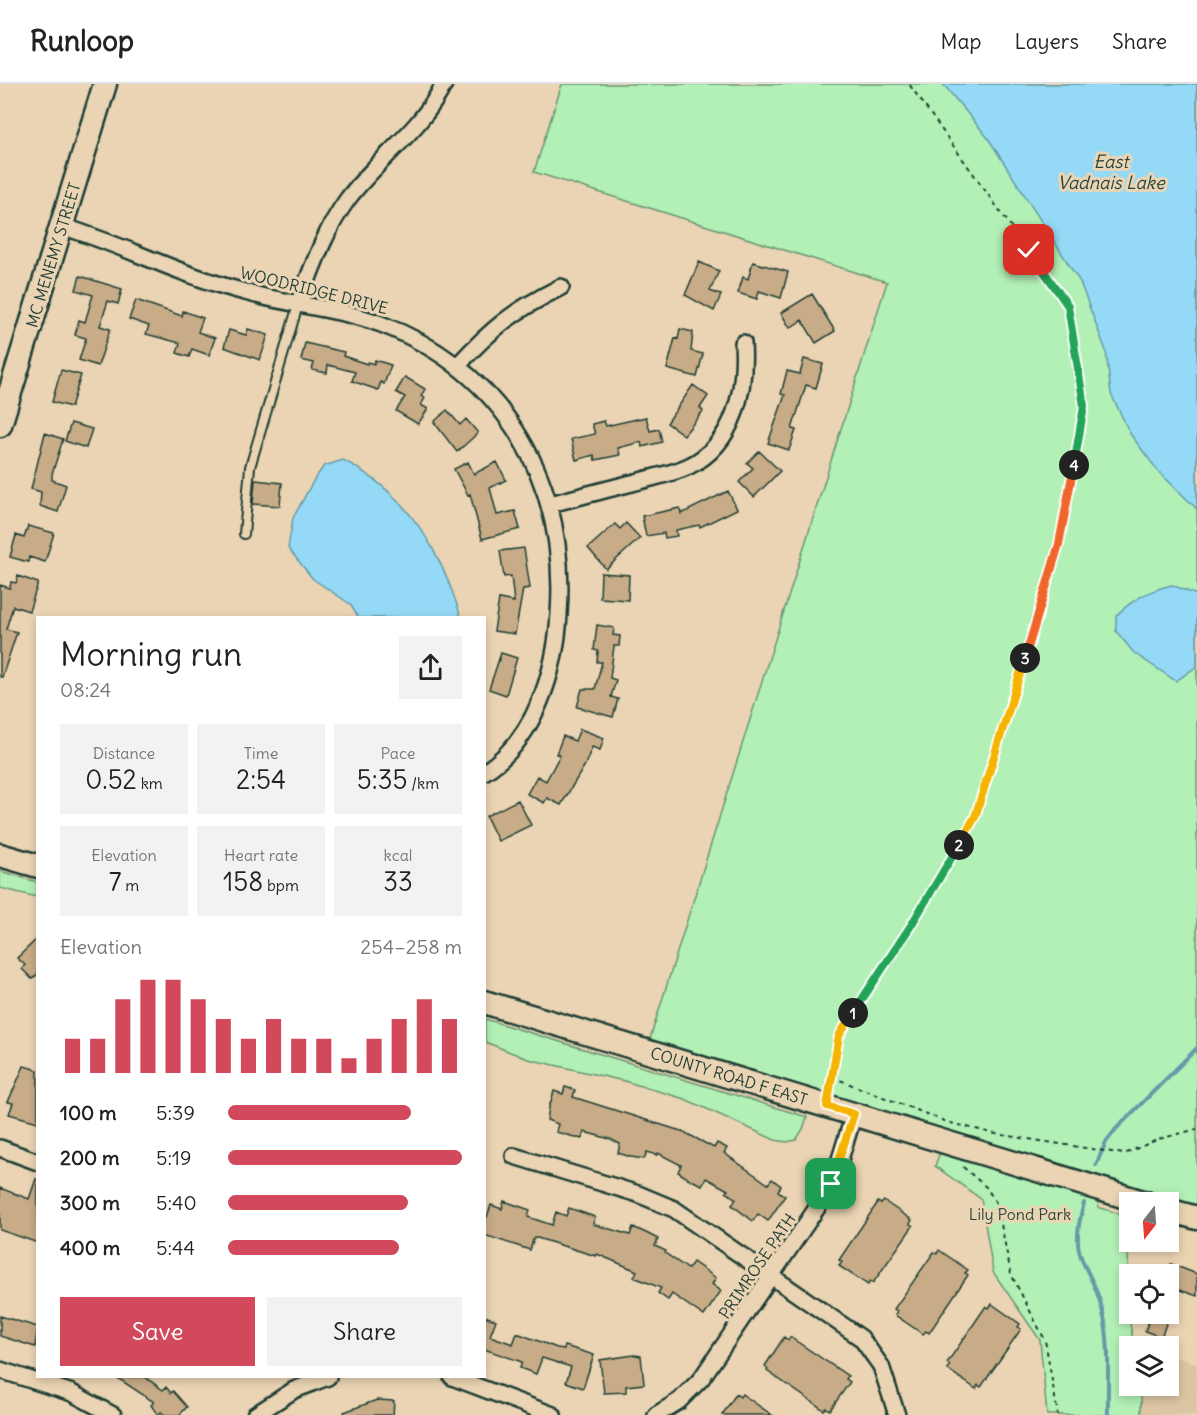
<!DOCTYPE html>
<html lang="en">
<head>
<meta charset="utf-8">
<style>
	body { margin:0; font-family:Delius,sans-serif; background:#f2f2f2; color:#222; height:100vh; display:flex; flex-direction:column; font-size:22px; white-space:nowrap }
	* { box-sizing:border-box; margin:0 }
	p { font-size:20px; color:#767676 }
	.icon { flex:none; width:33px; height:33px; fill:none; stroke:currentColor; stroke-width:2; stroke-linecap:round; stroke-linejoin:round }
	.map { position:relative; flex:1; overflow:hidden }
	.sheet { position:absolute; left:36px; top:532px; width:450px; height:762px; display:flex; flex-direction:column; background:#fff; border-radius:0px; box-shadow:0 3px 9px #0003 }
	.sheet>* { flex:none }
	.needle { width:39px; rotate:197deg }
	.tools { position:absolute; left:1119px; top:1108px; display:grid; gap:12px }
	.tools a { display:grid; place-items:center; width:60px; height:60px; border-radius:0px; background:#fff; box-shadow:0 3px 9px #0003; font-size:30px }
	.pin { position:absolute; display:grid; place-items:center; width:51px; height:51px; color:#fff; margin:-26px; border-radius:12px; box-shadow:0 3px 9px #0006 }
	.km { position:absolute; width:30px; height:30px; margin:-15px; border-radius:50%; background:#222; color:#fff; font-size:16px; line-height:30px; text-align:center }
	.round { display:grid; place-items:center; flex:none; width:63px; height:63px; border-radius:0px; background:#f2f2f2 }
	.headline { display:flex; align-items:center; justify-content:space-between; height:102px; padding:0 24px }
	h1 { font-size:33px; font-weight:600; line-height:45px }
	.stats { display:grid; grid-template-columns:repeat(3,1fr); gap:9px; height:102px; padding:6px 24px }
	.stats div { display:grid; align-content:center; border-radius:0px; background:#f2f2f2; text-align:center }
	.stats b { font-size:26px; font-weight:600 }
	.stats small { font-size:16px; font-weight:400 }
	.stats p { font-size:16px }
	.chart { height:168px; padding:12px 24px }
	.chart p { display:flex; justify-content:space-between }
	.chart svg { width:100%; height:108px; margin-top:6px; stroke:#d1495b; stroke-width:6 }
	.action { display:flex; gap:12px; margin-top:auto; padding:12px 24px }
	.action a { flex:1; height:69px; border-radius:0px; background:#d1495b; color:#fff; font-size:24px; font-weight:600; line-height:69px; text-align:center }
	.action a+a { background:#f2f2f2; color:#222 }
	ul { padding:0 24px; list-style:none; font-size:20px }
	li { display:grid; grid-template-columns:96px 72px 1fr; align-items:center; height:45px }
	li i { height:15px; border-radius:8px; background:#d1495b }
	header { display:flex; align-items:center; gap:36px; box-sizing:border-box; height:84px; padding:0 30px; background:#fff; border-bottom:2px solid #e0e0e0 }
	header strong { font-size:28px }
	nav { display:flex; gap:33px; margin-inline-start:auto; font-size:21px }
	.map>svg:first-child { display:block }
	.built { fill:#dcc5a4 }
	.green { fill:#b2f0b6; stroke:#689675; stroke-width:1.5 }
	.water { fill:#94daf6; stroke:#659ba8; stroke-width:1.5 }
	.lines { fill:none; stroke-linecap:round; stroke-linejoin:round }
	.stream { stroke:#659ba8; stroke-width:4 }
	.building { fill:#c8ac87; stroke:#1f3d34; stroke-width:1.5 }
	.lane-casing { stroke:#1f3d34; stroke-width:12 }
	.street-casing { stroke:#1f3d34; stroke-width:20 }
	.secondary-casing { stroke:#1f3d34; stroke-width:27 }
	.path { stroke:#1f3d34; stroke-width:2; stroke-dasharray:4.5 4.5; stroke-linecap:butt }
	.lane { stroke:#ead4b3; stroke-width:8 }
	.street { stroke:#ead4b3; stroke-width:15 }
	.secondary { stroke:#ead4b3; stroke-width:22 }
	.split-1-casing { stroke:#fff; stroke-width:12 }
	.split-2-casing { stroke:#fff; stroke-width:12 }
	.split-3-casing { stroke:#fff; stroke-width:12 }
	.split-4-casing { stroke:#fff; stroke-width:12 }
	.split-5-casing { stroke:#fff; stroke-width:12 }
	.split-1 { stroke:#f5b400; stroke-width:8 }
	.split-2 { stroke:#22a559; stroke-width:8 }
	.split-3 { stroke:#f5b400; stroke-width:8 }
	.split-4 { stroke:#f0652b; stroke-width:8 }
	.split-5 { stroke:#22a559; stroke-width:8 }
	.labels { text-anchor:middle; dominant-baseline:central; stroke-width:6; stroke-linejoin:round; paint-order:stroke }
	.street-label { font-size:16px; fill:#1f3d34; stroke:#ead4b3 }
	.park-label { font-size:16px; fill:#26463a; stroke:#ead4b3 }
	.water-label { font-size:18px; font-style:italic; fill:#25453e; stroke:#ead4b3 }
</style>
</head>
<body>
<header>
<strong>Runloop</strong>
<nav><a>Map</a><a>Layers</a><a>Share</a></nav>
</header>
<div class="map">
<svg width="1197" height="1331" viewBox="0 0 1197 1331">
	<rect width="100%" height="100%" fill="#ead4b3"/>
	<filter id="ink" filterUnits="userSpaceOnUse"><feTurbulence type="fractalNoise" baseFrequency=".0167" numOctaves="2"/><feDisplacementMap in="SourceGraphic" scale="12" xChannelSelector="R" yChannelSelector="G"/><feConvolveMatrix kernelMatrix="1 2 1 2 8 2 1 2 1" color-interpolation-filters="sRGB"/></filter>
	<g filter="url(#ink)">
		<path class="built" d="M1121 1257 1141 1263H1130V1302H1168L1169 1271 1197 1280V1331H1121Z"/>
		<path class="green" d="M562 0H1197V1125L649 958 887 198 534 88Z
			M0 787 37 798V813L0 804Z
			M485 935 807 1033 803 1045 796 1056 787 1058 775 1056 685 1015 624 997 528 975 485 958Z
			M940 1068 1100 1116 1098 1123 1129 1133C1130 1177 1122 1217 1135 1263H1130V1302H1141V1331H1047L1040 1256 993 1188 981 1115 935 1082Z"/>
		<path class="water" d="M943 0H1197V425L1158 387 1131 351 1111 310 1106 267 1080 198 988 54Z
			M343 376C407 409 441 466 461 534H359L350 520 313 495 288 464 293 434 314 396 324 382Z
			M1172 501 1197 511V582L1176 597 1134 569 1116 547V532C1132 515 1150 506 1172 501Z"/>
		<g class="lines">
			<path class="stream" d="M1096 1081 1106 1058 1116 1045 1197 964
				M1084 1119C1066 1181 1092 1177 1103 1229 1111 1262 1107 1298 1108 1331"/>
		</g>
		<path class="building" d="M699 178 719 187 710 207 721 211 714 227 685 211Z
			M753 178 788 188 781 214 759 207 757 215 738 209 743 193 748 195Z
			M80 192 122 205 118 220 108 217 100 242 110 245 98 282 79 276 86 254 75 251 79 236 85 238 93 211 76 206Z
			M812 210 835 247 816 259 802 236 790 244 781 229Z
			M136 216 182 232 183 227 203 234 198 248 215 254 209 271 192 265 189 273 177 269 180 259 146 250 149 242 129 235Z
			M248 245 268 251 260 276 224 263 229 246 246 251Z
			M680 245 693 248 691 267 703 270 697 293 667 285 675 254 678 255Z
			M305 259 344 268 343 272 367 280 368 278 374 280 375 276 391 281 384 300 381 298 378 306 352 297 355 288 328 281 327 289 312 286 314 279 301 276Z
			M804 275 823 280 816 304 806 301 792 345 796 346 789 366 768 359 785 311 781 310 787 287 800 290Z
			M61 286 81 291 71 323 52 318Z
			M405 293 425 305 421 312 425 314 421 321 428 325 418 340 396 327 405 313 396 308Z
			M693 301 708 312 700 324 703 327 684 351 667 339Z
			M447 326 460 341 466 335 478 349 457 368 434 338Z
			M646 333 650 347 659 345 662 358 642 363 641 358 618 364 620 371 595 376 594 371 576 376 571 355 595 350 592 340 604 337 606 342Z
			M71 339 92 345 86 364 65 357Z
			M45 349 63 355 52 390V396L66 401 58 428 40 422 41 408 31 405Z
			M759 367 780 387 754 413 739 398 753 384 747 379Z
			M468 378 474 390 497 378 506 396 490 404 497 431 515 427 520 445 482 455 470 410 468 411 454 385Z
			M255 396 282 399 280 422 253 420Z
			M728 407 737 425 700 443 699 441 676 446 677 452 665 454 664 449 646 452 642 432 680 424 681 430Z
			M626 439 640 454 606 485 588 464 615 440 620 445Z
			M28 442 54 449 45 478 29 473 28 478 10 473 16 451 24 454Z
			M524 464 530 504 523 505 515 550 494 547 499 515 514 518 511 492 504 493 500 467Z
			M601 489 629 491 628 516 600 514Z
			M18 492 38 499 29 527 13 522 6 545 17 548 2 593H0V501L10 504 11 498 16 499Z
			M597 541 614 544 613 551 620 552 619 562H614L610 594 616 596 611 613 618 615 613 633 577 623 582 605H595L602 578H597L598 567 594 566Z
			M501 569 517 574 506 611 489 605Z
			M580 645 604 654 600 666 592 663 585 681 561 721 547 714 544 719 527 710 537 692 546 697 560 671 556 670 563 652 575 657Z
			M518 716 531 741 498 757 486 732Z
			M38 854V890L32 895 22 885 25 881 17 874Z
			M24 982 38 986V1038L9 1030 13 1019 8 1018Z
			M565 1003 575 1006 573 1013 684 1048 714 1064 717 1059 727 1064 724 1069 768 1100 772 1095 781 1102 778 1107 785 1112 768 1137 758 1130 753 1137 732 1121 736 1115 726 1108 728 1106 706 1094 702 1101 689 1095 678 1088 681 1081 658 1069 657 1071 647 1068 644 1075 631 1073 618 1069 620 1060 610 1055 584 1048 582 1055 556 1048 558 1040 547 1036 549 1024 554 1007 563 1010Z
			M36 1095H38V1159L0 1146V1104L29 1115Z
			M504 1117 530 1126 528 1133 552 1141 556 1128 566 1132 569 1124 595 1133 593 1140 630 1151 633 1143 646 1149 658 1155 655 1162 666 1167 665 1169 688 1185 693 1178 716 1194 712 1200 721 1207 704 1232 672 1210 668 1216 658 1209 661 1204 634 1193 637 1187 597 1170 596 1172 534 1153 530 1166 484 1151V1132L487 1133 491 1121 502 1125Z
			M884 1117 912 1136 910 1140 913 1142 873 1199 870 1197 868 1201 839 1182 842 1178 839 1176 878 1118 881 1120Z
			M939 1166 968 1186 965 1189 968 1191 929 1249 926 1247 923 1250 895 1231 897 1227 894 1225 934 1168 937 1170Z
			M1171 1180 1197 1190V1212L1168 1202Z
			M992 1220 1020 1240 1018 1243 1021 1245 981 1303 978 1301 976 1305 947 1285 950 1281 947 1279 986 1222 989 1224Z
			M1151 1230 1168 1235 1161 1253 1145 1247Z
			M0 1232 38 1243 35 1263 0 1252Z
			M484 1232 496 1236 490 1252 513 1260 517 1249 557 1264 564 1265 565 1262 594 1271 583 1304 566 1298 571 1283 542 1274 536 1290 520 1284 522 1278 484 1265Z
			M784 1253 788 1256 790 1253 848 1292 846 1295 850 1298 830 1326 826 1324 824 1326 767 1287 768 1285 765 1282Z
			M634 1271 641 1272 644 1300 626 1302V1308L604 1309 600 1276Z
			M116 1293H145L163 1306 166 1303 171 1309 173 1307 187 1323 179 1331H165L161 1328 158 1331 151 1321 154 1318Z
			M736 1310 740 1313 742 1310 772 1331H722Z
			M377 1316 394 1317 393 1331H345L344 1328Z"/>
		<g class="lines">
			<g class="lane-casing">
				<path id="lane" d="M244 450 250 383 298 221"/>
			</g>
			<g class="street-casing">
				<path id="street" d="M61 142C124 161 182 192 245 208 290 221 338 224 381 240 506 288 568 399 559 530 556 586 535 657 484 688
					M298 221C312 185 324 148 347 116 377 75 421 47 444 0
					M458 281C493 243 515 226 561 203
					M550 420C579 413 607 405 636 398 653 393 672 390 689 382 735 360 746 305 743 259
					M0 1064 38 1078
					M514 1072 638 1110 674 1125 861 1254 881 1282 897 1331
					M0 1286 72 1309 113 1331
					M452 1293 553 1331
					M255 1331 294 1306 328 1293
					M656 1331 679 1317 701 1295 825 1112 837 1085 854 1030"/>
			</g>
			<g class="secondary-casing">
				<path id="secondary" d="M0 341 105 0
					M0 771 38 782
					M484 918 1146 1119
					M1168 1126 1197 1134"/>
			</g>
			<path class="path" d="M832 993 947 1038 996 1050 1124 1070 1159 1055 1197 1045
				M830 1006 839 952 910 843 975 733 1059 460 1084 322 1068 222 909 0
				M963 1083 986 1103 997 1120 1011 1190 1045 1256 1058 1331"/>
			<use href="#lane" class="lane"/>
			<use href="#street" class="street"/>
			<use href="#secondary" class="secondary"/>
		</g>
	</g>
	<g class="lines" filter="url(#ink)">
		<g class="split-1-casing">
			<path id="split-1" d="M831 1100 854 1030 827 1022 839 952 853 929"/>
		</g>
		<g class="split-2-casing">
			<path id="split-2" d="M853 929 910 843 959 761"/>
		</g>
		<g class="split-3-casing">
			<path id="split-3" d="M959 761 975 733 1025 574"/>
		</g>
		<g class="split-4-casing">
			<path id="split-4" d="M1025 574 1059 460 1074 381"/>
		</g>
		<g class="split-5-casing">
			<path id="split-5" d="M1029 166 1068 222 1084 322 1074 381"/>
		</g>
		<use href="#split-1" class="split-1"/>
		<use href="#split-2" class="split-2"/>
		<use href="#split-3" class="split-3"/>
		<use href="#split-4" class="split-4"/>
		<use href="#split-5" class="split-5"/>
	</g>
	<g class="labels">
		<g class="street-label">
			<text transform="translate(53 171) rotate(-73)">MC MENEMY STREET</text>
			<text transform="translate(314 206) rotate(14)">WOODRIDGE DRIVE</text>
			<text transform="translate(729 992) rotate(17)">COUNTY ROAD F EAST</text>
			<text transform="translate(757 1182) rotate(-56)">PRIMROSE PATH</text>
		</g>
		<g class="park-label">
			<text x="1020" y="1130">Lily Pond Park</text>
		</g>
		<g class="water-label">
			<text x="1111" y="77">East<tspan x="1111" dy="21">Vadnais Lake</tspan></text>
		</g>
	</g>
</svg>
<div class="tools">
<a><svg class="needle" viewBox="-14 -14 28 28"><path d="M0-13l5 13h-10z" fill="#e53935"/><path d="M0 13l5-13h-10z" fill="#767676"/></svg></a>
<a><svg class="icon" aria-label="locate" viewBox="0 0 24 24"><circle cx="12" cy="12" r="6"/><path d="M12 2v4M12 18v4M2 12h4M18 12h4"/></svg></a>
<a><svg class="icon" aria-label="layers" viewBox="0 0 24 24"><path d="M12 4l9 5-9 5-9-5zM3 14l9 5 9-5"/></svg></a>
</div>
<div class="pin" style="left:831px;top:1100px;background:#1e9e55"><svg class="icon" aria-label="arrive" viewBox="0 0 24 24"><path d="M6 21V4h12l-3 4 3 4H6"/></svg></div>
<div class="pin" style="left:1029px;top:166px;background:#d93025"><svg class="icon" aria-label="check" viewBox="0 0 24 24"><path d="M5 12l5 5 9-10"/></svg></div>
<b class="km" style="left:853px;top:929px">1</b>
<b class="km" style="left:959px;top:761px">2</b>
<b class="km" style="left:1025px;top:574px">3</b>
<b class="km" style="left:1074px;top:381px">4</b>
<section class="sheet">
<div class="headline"><div><h1>Morning run</h1><p>08:24</p></div><a class="round"><svg class="icon" aria-label="share" viewBox="0 0 24 24"><path d="M12 15V3M7 8l5-5 5 5M5 13v7h14v-7"/></svg></a></div>
<div class="stats">
<div><p>Distance</p><b>0.52<small> km</small></b></div>
<div><p>Time</p><b>2:54</b></div>
<div><p>Pace</p><b>5:35<small> /km</small></b></div>
</div>
<div class="stats">
<div><p>Elevation</p><b>7<small> m</small></b></div>
<div><p>Heart rate</p><b>158<small> bpm</small></b></div>
<div><p>kcal</p><b>33</b></div>
</div>
<div class="chart"><p><span>Elevation</span>254–258 m</p>
<svg viewBox="0 0 160 44" preserveAspectRatio="none"><path d="M5 44V30M15 44V30M25 44V14M35 44V6M45 44V6M55 44V14M65 44V22M75 44V30M85 44V22M95 44V30M105 44V30M115 44V38M125 44V30M135 44V22M145 44V14M155 44V22"/></svg>
</div>
<ul>
<li><b>100 m</b>5:39<i style="width:78%"></i></li>
<li><b>200 m</b>5:19<i style="width:100%"></i></li>
<li><b>300 m</b>5:40<i style="width:77%"></i></li>
<li><b>400 m</b>5:44<i style="width:73%"></i></li>
</ul>
<div class="action"><a>Save</a><a>Share</a></div>
</section>
</div>
</body>
</html>
